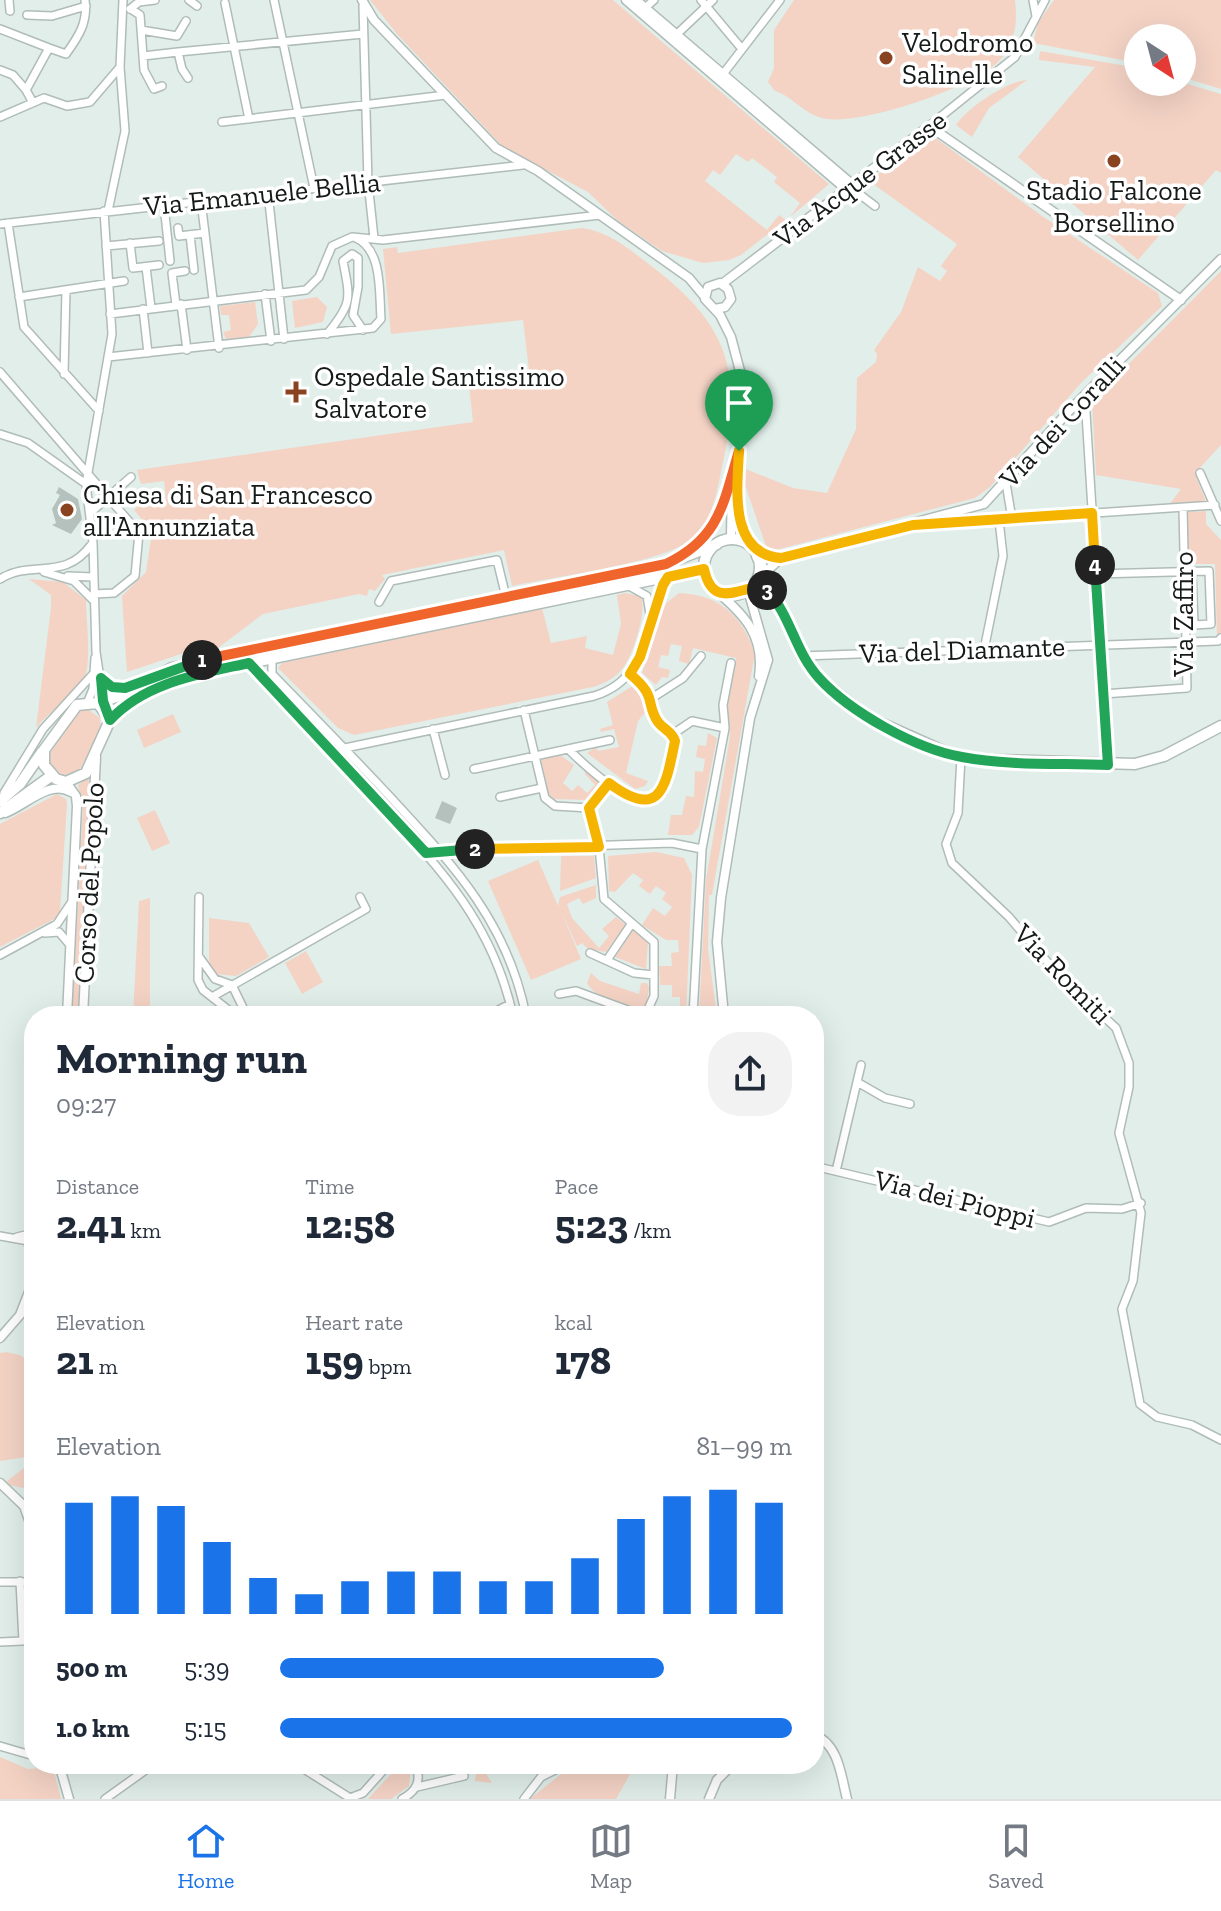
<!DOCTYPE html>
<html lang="en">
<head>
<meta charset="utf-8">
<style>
	body { margin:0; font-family:"Zilla Slab",serif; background:#f2f2f3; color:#1f2937; height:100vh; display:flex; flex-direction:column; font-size:30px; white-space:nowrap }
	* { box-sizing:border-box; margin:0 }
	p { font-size:26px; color:#747a83 }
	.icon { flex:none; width:44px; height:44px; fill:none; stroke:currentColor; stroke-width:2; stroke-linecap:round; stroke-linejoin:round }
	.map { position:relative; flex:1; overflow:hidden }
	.sheet { position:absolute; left:24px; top:1006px; width:800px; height:768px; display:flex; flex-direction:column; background:#fff; border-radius:32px; box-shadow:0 8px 32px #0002 }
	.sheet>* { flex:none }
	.needle { width:52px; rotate:144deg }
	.tools { position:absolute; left:1124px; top:24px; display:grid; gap:16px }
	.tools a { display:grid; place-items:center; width:72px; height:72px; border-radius:50%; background:#fff; box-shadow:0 8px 32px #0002; font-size:40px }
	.pin { position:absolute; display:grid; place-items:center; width:68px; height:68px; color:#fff; margin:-82px -34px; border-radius:50% 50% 50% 0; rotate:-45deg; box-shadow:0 0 8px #0007 }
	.pin .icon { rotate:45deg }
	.km { position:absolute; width:40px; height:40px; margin:-20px; border-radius:50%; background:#222; color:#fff; font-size:22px; line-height:40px; text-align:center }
	.round { display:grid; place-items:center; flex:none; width:84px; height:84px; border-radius:32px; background:#f2f2f3 }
	.overview { display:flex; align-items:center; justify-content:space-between; height:136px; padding:0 32px }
	h1 { font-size:44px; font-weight:700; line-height:60px }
	.figures { display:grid; grid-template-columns:repeat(3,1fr); gap:12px; height:136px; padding:8px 32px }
	.figures div { display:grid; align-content:center }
	.figures b { font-size:40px; font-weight:700 }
	.figures small { font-size:22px; font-weight:400 }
	.figures p { font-size:22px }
	.chart { height:224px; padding:16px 32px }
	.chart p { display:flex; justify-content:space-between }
	.chart svg { width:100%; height:144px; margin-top:8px; stroke:#1a73e8; stroke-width:6 }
	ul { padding:0 32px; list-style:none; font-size:26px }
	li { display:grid; grid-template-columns:128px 96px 1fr; align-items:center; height:60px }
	li i { height:20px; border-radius:10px; background:#1a73e8 }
	.dock { display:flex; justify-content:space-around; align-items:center; height:112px; border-top:2px solid #e0e1e3; background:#fff; font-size:22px; color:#747a83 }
	.dock a { display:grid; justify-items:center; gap:4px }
	.dock .active { color:#1a73e8 }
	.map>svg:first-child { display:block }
	.green { fill:#f4d3c5 }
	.building { fill:#b5c1bd }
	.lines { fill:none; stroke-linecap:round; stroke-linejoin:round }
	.minor-casing { stroke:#b0bcb8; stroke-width:10 }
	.tertiary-casing { stroke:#b0bcb8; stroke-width:11 }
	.secondary-casing { stroke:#b0bcb8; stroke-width:13 }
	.minor { stroke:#fff; stroke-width:7 }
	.tertiary { stroke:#fff; stroke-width:8 }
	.secondary { stroke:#fff; stroke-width:10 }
	.split-1-casing { stroke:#fff; stroke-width:16 }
	.split-2-casing { stroke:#fff; stroke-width:16 }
	.split-3-casing { stroke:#fff; stroke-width:16 }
	.split-4-casing { stroke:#fff; stroke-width:16 }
	.split-5-casing { stroke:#fff; stroke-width:16 }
	.split-1 { stroke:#f0652b; stroke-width:10 }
	.split-2 { stroke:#22a559; stroke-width:10 }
	.split-3 { stroke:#f5b400; stroke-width:10 }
	.split-4 { stroke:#22a559; stroke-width:10 }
	.split-5 { stroke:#f5b400; stroke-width:10 }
	.poi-dot { fill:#8a4320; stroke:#fff; stroke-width:3 }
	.labels { text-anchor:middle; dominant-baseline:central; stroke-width:7; stroke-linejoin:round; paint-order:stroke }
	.poi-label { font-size:28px; fill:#151918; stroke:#fff; text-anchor:start }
	.street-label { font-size:28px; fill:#151918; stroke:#fff }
</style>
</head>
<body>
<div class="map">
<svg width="1221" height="1799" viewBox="0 0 1221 1799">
	<rect width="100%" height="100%" fill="#e1eee9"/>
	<path class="green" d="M370 0H613L829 184 790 217 800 203 774 182 777 177 752 158 748 162 736 154 720 175 713 170 705 181 767 230 779 215 786 220 741 255 729 260 703 263 662 251 618 221 588 192 504 148 397 34Z
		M794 0H1015C1018 23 1015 46 997 63 968 89 865 124 827 119 805 116 794 97 775 91L768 82 774 68V30Z
		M1054 0H1221V89L1182 77V38H1138V63L1033 43 1038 23Z
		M1040 51 1138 68V82H1181L1221 94V173L1216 170 1138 260 1018 157 1095 67 1039 60Z
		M1027 80 989 108 972 137 956 125C967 108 1007 81 1027 80Z
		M930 134 1042 216 1158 293 1162 306 1081 383 990 487 975 498 768 552 744 482 743 468 793 488 827 493 856 429 857 378 876 362 877 354 874 350 901 312 918 267 940 281 947 271 941 266 957 244 869 181Z
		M582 228C610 232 629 249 650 265 732 327 743 374 721 472 716 496 712 520 693 538 666 563 552 577 512 586L504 550 382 575 385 579 375 591 369 589 367 596 359 594 263 614 218 648 211 644 127 672 122 596 146 572 152 532 134 510 142 503 166 500 164 481 141 484 137 470 473 422 469 385 530 379 523 320 391 334 383 249 397 247 398 253Z
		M1221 271V445L1195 473 1206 502 1169 505 1181 489 1096 475 1092 401Z
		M317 297 327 307 323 322 295 328 292 301Z
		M255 302 258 324 249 337 226 339 223 332 231 330 229 315H221L220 306Z
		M1206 511V524L1221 540V634L1217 635 1215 564H1188L1186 512Z
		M29 579 63 582 86 600C86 620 93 668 82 683 69 700 49 711 36 728L51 608V595Z
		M625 593 641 596C647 610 634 651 625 665 617 677 606 683 593 687L354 735 338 728 278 668 282 663 542 608 551 643 587 636 585 648 613 655 621 624 617 595Z
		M679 593C720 595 742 616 755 653L712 895H709L708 949 717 1016H699L706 880 730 737 728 704 736 658 693 648 689 664 679 661 682 646 671 644 668 656 661 655 658 667 670 670 668 678 662 677 656 685 642 673 665 604Z
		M638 686 648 709 638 721 626 773 648 781 645 786 635 789 587 753 596 747 598 751 619 747 614 729 601 732 600 729 613 725 607 702 631 687Z
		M87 709 100 718 101 729 79 771 61 776 48 763V756L79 711Z
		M173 714 181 732 144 748 137 730Z
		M708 733 717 738 699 827 692 835H668L671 815H682L686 796 694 797 695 771 703 772 705 759 696 757 698 745 706 746Z
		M560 755 574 765 563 783 572 791 578 785 587 793 595 785 585 774V767L600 781 586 800 554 799 548 793 541 759Z
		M89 777 78 1016H72L83 808 78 785Z
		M57 794 66 799 67 805 60 911 56 918 0 947V824Z
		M155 810 170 843 152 851 137 818Z
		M656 852 684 858 692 875 686 1016H652L657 1011 680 1009V997H672V985H660L659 966H672L671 953 679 952 678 940H666L642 925 653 908 665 916 672 907 662 899 666 893 656 886 650 894 639 886 643 880 633 873 615 892 609 891 608 856Z
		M561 856H594L596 878 560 891Z
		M538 860 558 906 560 897 596 885V898L583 904 579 898 567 904 572 918 599 948 609 936 602 929 616 917 626 925 606 952 588 949 582 943 577 946 561 911 581 959 531 980 488 881Z
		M150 898V1016H133L139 901Z
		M209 918 249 923 269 957 236 976 216 974 209 966Z
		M633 930 648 942 646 969 615 957Z
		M306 951 323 982 302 994 285 963Z
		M591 973 600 981 639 994 641 983H647L649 988 646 1006C630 1012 596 999 587 983Z
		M6 1352 20 1355 34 1366 32 1479 23 1488 9 1485 7 1481 28 1465 26 1457 0 1461V1353Z
		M0 1757 28 1769 53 1767 61 1799H0Z
		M400 1764 411 1769 409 1786 391 1799H368Z
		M422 1764H480L492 1783 475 1781 476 1772 468 1767 440 1774Z
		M619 1764H636L616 1799H530L561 1774Z"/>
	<path class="building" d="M59 487 78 499 82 519 71 534 52 525 56 523 52 509 60 495 56 493Z
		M442 801 457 808 450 824 435 818Z"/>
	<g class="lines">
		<g class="minor-casing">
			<path id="minor" d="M9 0 10 11
				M189 0 197 6
				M274 0 314 188
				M701 0 742 49
				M1033 0 1036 16
				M225 3 249 119
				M363 6 368 182 374 238
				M645 8 654 0
				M130 9 139 2 155 0
				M131 9 140 15 144 70 154 89 162 86
				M27 15 52 16 86 6
				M0 29 49 48
				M141 30 177 36 186 21
				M676 35 713 0
				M178 52 363 34
				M143 56 178 52 182 69 188 78
				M0 70 13 75 26 90
				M720 78 780 0
				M32 101 26 90 49 48 66 54C79 36 88 22 85 0
				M0 117 44 98 67 106 90 102 120 67
				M222 122 446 95
				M929 126 1015 57 1045 0
				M850 187 875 206
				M268 193 284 339
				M201 201 219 348
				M164 205 170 261
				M108 211 125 131 120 67 123 0
				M8 223 24 327 99 411
				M0 224 523 165
				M178 228 179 236 205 233
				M190 235 194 270
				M130 243 133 268 159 265
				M106 246 159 241
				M146 267 151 308
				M265 294 271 341
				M19 297 124 281
				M181 304 187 350
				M176 305 172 273 185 271
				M143 309 148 353
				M110 314 306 290 319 277 332 246 352 237 383 240 600 215
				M327 334C353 303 350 298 343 261L352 254 358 258V287L353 315 363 330
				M108 357 373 328 381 319C379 293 383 250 356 238
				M0 372 139 533 135 576 114 593 94 594
				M64 374 66 290
				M1081 399 1086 413 1108 765
				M0 434 28 443 86 484
				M1200 473 1221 521
				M1006 483 1012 519
				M90 513 131 477
				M915 525 1215 505
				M44 572 74 581 94 601
				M1096 574 1209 571 1211 624 1194 625 1192 572
				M68 576 93 577
				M0 579C32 559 64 582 91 545
				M629 586 647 596 650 614
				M379 602 391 581 497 560 506 597
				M984 650 1003 556 999 520
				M802 656 1218 641 1221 638
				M272 658V674C313 716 354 758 394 801 456 868 508 924 526 1016
				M249 663C290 706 330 749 370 793 435 863 492 919 513 1016
				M102 679 119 688 144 679
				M1103 694 1187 688 1183 508
				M652 698 683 678 701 656
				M88 701 93 689 95 658
				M104 705 96 652 93 543 86 484 112 334 104 211
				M524 710 545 798 555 806 589 808 599 847 604 899 654 942V996L645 1016
				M433 729 445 775
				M673 734 692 721 725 728
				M568 749C588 768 635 816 663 792L675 741C672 731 664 730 658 722 645 703 658 697 630 674
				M336 755 345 748 594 696C655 677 638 620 668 577
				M961 757 958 813 946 844 952 863 1009 917 1056 972 1116 1028 1129 1063V1087L1119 1133 1141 1213 1133 1281 1122 1309 1140 1404 1157 1417 1192 1425 1221 1440
				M474 769 610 740
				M4 793 43 729 93 674
				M500 797 542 788
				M589 808 609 783
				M702 849 725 728 723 705 731 663
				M437 851 672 843 702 849 693 1016
				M199 897 198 980 203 990 236 1016
				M45 933 59 932 70 945
				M590 953 634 973 654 975
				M0 955 57 924 71 903
				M200 958 215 979 232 985 247 1016
				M607 960 632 923
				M559 994 576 991 644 1016
				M212 997 366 909 360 897
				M487 1016 510 1004
				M857 1082 885 1098 910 1104
				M814 1166 1049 1222 1086 1208 1122 1209 1141 1203
				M836 1171 861 1065
				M0 1236 34 1242
				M17 1237 34 1233
				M25 1239 32 1251V1283
				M0 1582H34
				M0 1642 23 1641 20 1581
				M0 1746 34 1756
				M296 1764 350 1798 363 1793 389 1764
				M417 1787 464 1776
				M105 1799 154 1764
				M402 1799C417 1791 422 1780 415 1764
				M524 1799 541 1777 567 1764"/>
		</g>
		<g class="tertiary-casing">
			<path id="tertiary" d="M362 0 374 20 496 148 538 171 689 278 704 296
				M626 0 847 190
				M636 0 853 185
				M722 284 929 126 1181 300
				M715 309 725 307 731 299 728 289 720 283 708 287 705 299 720 315 731 337 745 390V418L732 475 731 540
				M737 476 739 517 751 547
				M685 554 713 527 728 487
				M755 582 781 558 984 504 1068 412 1221 259
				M715 590C744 614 765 636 759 676
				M66 782 76 796 77 806 67 1016
				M5 813C25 806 49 779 71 792
				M83 1016 96 757
				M724 1016 717 942 721 898 750 718 768 660 748 590
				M0 1338 20 1315 34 1279
				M0 1483 24 1506
				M34 1495 24 1506 34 1534
				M814 1735C839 1744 841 1776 847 1799
				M59 1764 69 1799
				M670 1799 673 1764
				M709 1799 717 1780 733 1764"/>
		</g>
		<g class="secondary-casing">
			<path id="secondary" d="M704 567a28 28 0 1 1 56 0a28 28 0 1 1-56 0Z
				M757 556 802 656 821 680 867 717 943 751 961 757 997 760 1135 764 1164 756 1221 726
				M98 703 110 720 86 773 66 782 56 779 44 765V750L77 705 98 703 125 694 172 668 666 564 717 544
				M110 720 143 694 202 673 704 569
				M0 801 20 784 42 752
				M0 813 51 776"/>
		</g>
		<use href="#minor" class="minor"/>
		<use href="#tertiary" class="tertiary"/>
		<use href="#secondary" class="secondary"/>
	</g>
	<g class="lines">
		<g class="split-1-casing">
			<path id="split-1" d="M202 660 666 564C720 538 723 504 739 451"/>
		</g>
		<g class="split-2-casing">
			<path id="split-2" d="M202 660 125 688 112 687 101 678 103 701 110 720C146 682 200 674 249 663L426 853 475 849"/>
		</g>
		<g class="split-3-casing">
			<path id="split-3" d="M475 849 599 847 589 808 609 783C662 823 666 784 675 741 672 731 664 730 658 722 645 703 658 697 630 674L640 657 663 585 668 577 704 569C712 606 734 591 757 587L767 590"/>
		</g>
		<g class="split-4-casing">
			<path id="split-4" d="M767 590C791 616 795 652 819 678 850 712 916 749 962 757 1009 766 1060 763 1108 765L1095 565"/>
		</g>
		<g class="split-5-casing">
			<path id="split-5" d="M739 451C737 490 729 554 781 558L913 525 1092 513 1095 565"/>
		</g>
		<use href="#split-1" class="split-1"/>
		<use href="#split-2" class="split-2"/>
		<use href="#split-3" class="split-3"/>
		<use href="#split-4" class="split-4"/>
		<use href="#split-5" class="split-5"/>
	</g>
	<g class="poi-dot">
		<circle cx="886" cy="58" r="8"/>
		<circle cx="1114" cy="161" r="8"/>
		<path d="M292 380h8v8h8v8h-8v8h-8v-8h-8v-8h8z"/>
		<circle cx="67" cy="510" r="8"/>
	</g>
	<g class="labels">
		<g class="poi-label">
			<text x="902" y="42">Velodromo<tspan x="902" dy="32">Salinelle</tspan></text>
			<text x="1114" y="190" text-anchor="middle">Stadio Falcone<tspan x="1114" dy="32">Borsellino</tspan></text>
			<text x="314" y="376">Ospedale Santissimo<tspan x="314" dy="32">Salvatore</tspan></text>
			<text x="83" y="494">Chiesa di San Francesco<tspan x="83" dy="32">all'Annunziata</tspan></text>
		</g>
		<g class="street-label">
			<text transform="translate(860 179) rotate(-37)">Via Acque Grasse</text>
			<text transform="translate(262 194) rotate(-6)">Via Emanuele Bellia</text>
			<text transform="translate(1062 422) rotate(-47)">Via dei Coralli</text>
			<text transform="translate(1183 614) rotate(-90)">Via Zaffiro</text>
			<text transform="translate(962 650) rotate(-2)">Via del Diamante</text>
			<text transform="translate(89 883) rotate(-87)">Corso del Popolo</text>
			<text transform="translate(1063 974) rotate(46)">Via Romiti</text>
			<text transform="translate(955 1199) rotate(14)">Via dei Pioppi</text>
		</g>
	</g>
</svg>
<div class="tools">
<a><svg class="needle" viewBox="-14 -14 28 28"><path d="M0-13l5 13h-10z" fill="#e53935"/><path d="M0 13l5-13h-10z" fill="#747a83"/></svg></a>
</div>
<div class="pin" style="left:739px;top:451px;background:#1e9e55"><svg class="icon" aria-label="arrive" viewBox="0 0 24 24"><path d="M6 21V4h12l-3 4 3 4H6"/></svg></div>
<b class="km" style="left:202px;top:660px">1</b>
<b class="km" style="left:475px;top:849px">2</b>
<b class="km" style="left:767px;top:590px">3</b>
<b class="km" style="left:1095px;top:565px">4</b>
<section class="sheet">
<div class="overview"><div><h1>Morning run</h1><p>09:27</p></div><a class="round"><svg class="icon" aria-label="share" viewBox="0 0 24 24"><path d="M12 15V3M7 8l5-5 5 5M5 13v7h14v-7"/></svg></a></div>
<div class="figures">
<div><p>Distance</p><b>2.41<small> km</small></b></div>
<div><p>Time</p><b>12:58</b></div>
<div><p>Pace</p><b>5:23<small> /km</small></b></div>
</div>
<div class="figures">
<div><p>Elevation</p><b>21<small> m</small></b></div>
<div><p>Heart rate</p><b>159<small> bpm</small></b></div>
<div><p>kcal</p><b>178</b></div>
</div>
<div class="chart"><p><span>Elevation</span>81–99 m</p>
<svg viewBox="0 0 160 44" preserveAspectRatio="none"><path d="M5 44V10M15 44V8M25 44V11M35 44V22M45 44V33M55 44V38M65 44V34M75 44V31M85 44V31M95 44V34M105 44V34M115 44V27M125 44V15M135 44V8M145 44V6M155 44V10"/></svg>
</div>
<ul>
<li><b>500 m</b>5:39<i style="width:75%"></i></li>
<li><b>1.0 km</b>5:15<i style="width:100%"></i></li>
</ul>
</section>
</div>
<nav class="dock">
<a class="active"><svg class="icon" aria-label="home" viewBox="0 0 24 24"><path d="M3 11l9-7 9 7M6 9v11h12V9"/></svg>Home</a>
<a><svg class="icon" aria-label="map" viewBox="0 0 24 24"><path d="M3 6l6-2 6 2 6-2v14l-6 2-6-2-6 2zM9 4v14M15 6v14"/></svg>Map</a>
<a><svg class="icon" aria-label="saved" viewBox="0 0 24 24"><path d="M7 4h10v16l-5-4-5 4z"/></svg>Saved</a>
</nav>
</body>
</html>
